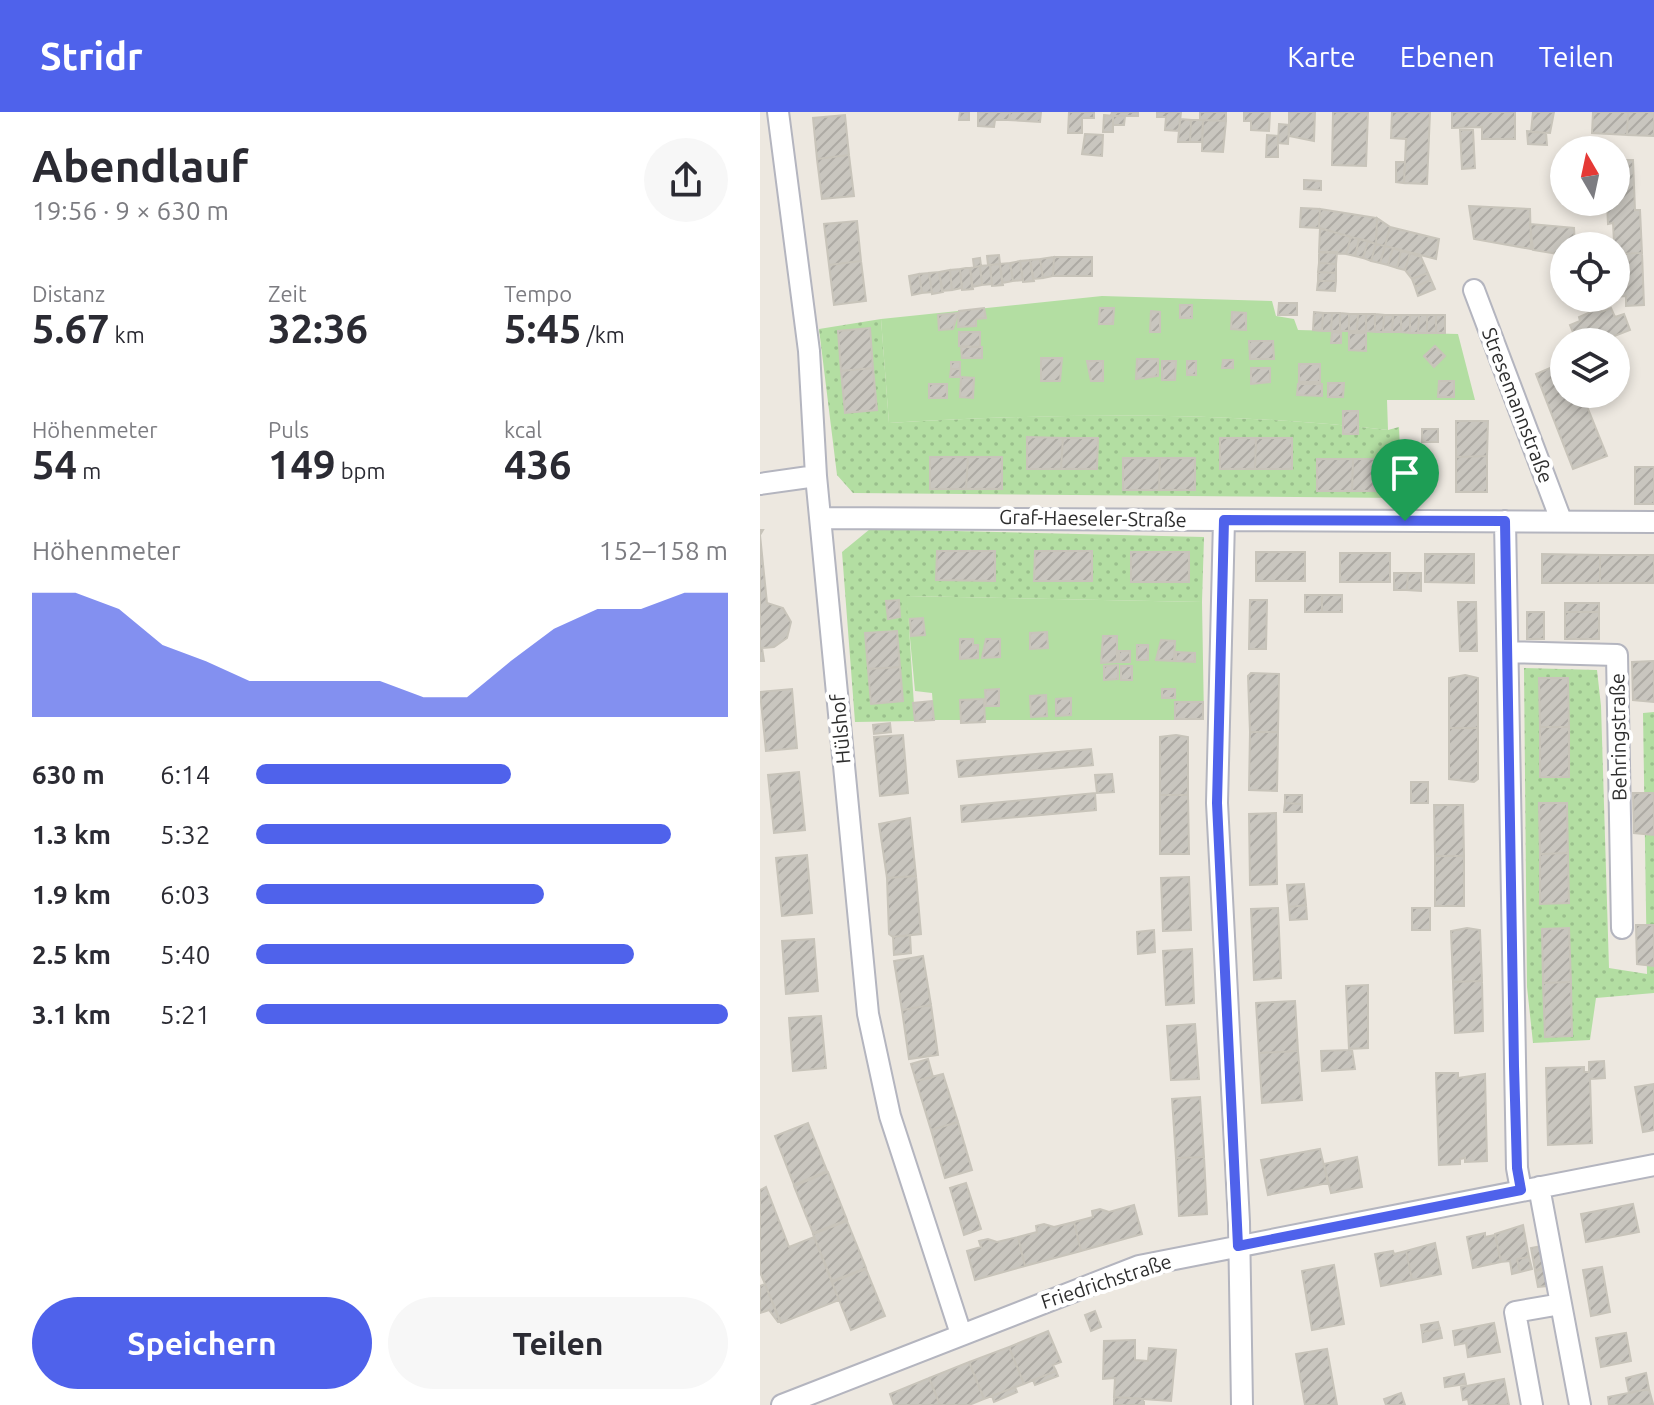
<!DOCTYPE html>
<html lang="de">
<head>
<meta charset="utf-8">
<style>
	body { margin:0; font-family:Ubuntu,sans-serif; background:#f7f7f7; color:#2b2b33; height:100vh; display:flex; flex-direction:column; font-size:30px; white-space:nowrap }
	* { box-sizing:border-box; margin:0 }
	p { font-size:26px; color:#7c7c81 }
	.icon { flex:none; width:44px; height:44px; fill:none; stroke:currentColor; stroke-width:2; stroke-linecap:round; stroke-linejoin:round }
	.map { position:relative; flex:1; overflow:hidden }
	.side { display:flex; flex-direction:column; background:#fff; width:760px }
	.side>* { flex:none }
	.needle { width:52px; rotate:351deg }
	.fabs { position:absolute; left:790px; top:24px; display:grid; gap:16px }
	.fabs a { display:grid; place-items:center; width:80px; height:80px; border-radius:50%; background:#fff; box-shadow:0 4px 12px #0003; font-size:40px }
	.pin { position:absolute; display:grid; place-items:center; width:68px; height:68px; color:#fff; margin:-82px -34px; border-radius:50% 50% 50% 0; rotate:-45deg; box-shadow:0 0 8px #0007 }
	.pin .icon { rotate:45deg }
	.round { display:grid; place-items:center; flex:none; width:84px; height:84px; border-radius:42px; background:#f7f7f7 }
	.head { display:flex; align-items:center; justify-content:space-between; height:136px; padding:0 32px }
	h1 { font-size:44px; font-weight:600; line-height:60px }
	.stats { display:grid; grid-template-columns:repeat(3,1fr); gap:12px; height:136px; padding:8px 32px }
	.stats div { display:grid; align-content:center }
	.stats b { font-size:40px; font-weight:600 }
	.stats small { font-size:22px; font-weight:400 }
	.stats p { font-size:22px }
	.chart { height:224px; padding:16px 32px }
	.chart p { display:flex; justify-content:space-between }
	.chart svg { width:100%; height:144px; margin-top:8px; fill:#4f62eb; opacity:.7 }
	.cta { display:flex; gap:16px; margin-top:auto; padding:16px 32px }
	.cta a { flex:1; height:92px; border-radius:48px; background:#4f62eb; color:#fff; font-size:32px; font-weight:600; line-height:92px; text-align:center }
	.cta a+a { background:#f7f7f7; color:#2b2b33 }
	ul { padding:0 32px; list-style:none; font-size:26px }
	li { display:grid; grid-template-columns:128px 96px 1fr; align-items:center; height:60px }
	li i { height:20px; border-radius:10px; background:#4f62eb }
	header { display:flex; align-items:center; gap:48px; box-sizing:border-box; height:112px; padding:0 40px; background:#4f62eb; color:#fff }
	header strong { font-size:38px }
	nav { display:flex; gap:44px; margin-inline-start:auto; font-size:28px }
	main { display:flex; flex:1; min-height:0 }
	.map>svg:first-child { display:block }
	.grass { fill:url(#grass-dots) }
	.garden { fill:#b3dea2 }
	.building { fill:url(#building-hatch); stroke:#c8c4ba; stroke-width:2 }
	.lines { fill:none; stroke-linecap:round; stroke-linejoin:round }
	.street-casing { stroke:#b4b5bf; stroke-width:24 }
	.street { stroke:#fff; stroke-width:20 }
	.route-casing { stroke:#fff; stroke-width:16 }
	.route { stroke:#4f62eb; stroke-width:10 }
	.labels { text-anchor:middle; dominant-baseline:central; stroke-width:8; stroke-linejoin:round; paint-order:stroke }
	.street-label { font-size:20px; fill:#2d2d2d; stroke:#fff }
</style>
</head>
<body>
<header>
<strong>Stridr</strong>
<nav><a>Karte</a><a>Ebenen</a><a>Teilen</a></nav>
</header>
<main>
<section class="side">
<div class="head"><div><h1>Abendlauf</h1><p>19:56 · 9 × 630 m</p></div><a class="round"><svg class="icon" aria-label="share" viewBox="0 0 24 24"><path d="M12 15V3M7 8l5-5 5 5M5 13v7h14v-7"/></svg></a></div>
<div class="stats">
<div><p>Distanz</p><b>5.67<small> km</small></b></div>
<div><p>Zeit</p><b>32:36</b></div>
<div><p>Tempo</p><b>5:45<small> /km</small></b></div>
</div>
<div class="stats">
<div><p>Höhenmeter</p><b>54<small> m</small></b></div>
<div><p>Puls</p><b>149<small> bpm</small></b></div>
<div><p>kcal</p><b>436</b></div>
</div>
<div class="chart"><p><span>Höhenmeter</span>152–158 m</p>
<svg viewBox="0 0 160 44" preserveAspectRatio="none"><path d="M0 44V6L10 6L20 11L30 22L40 27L50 33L60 33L70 33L80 33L90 38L100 38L110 27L120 17L130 11L140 11L150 6L160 6V44z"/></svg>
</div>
<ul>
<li><b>630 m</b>6:14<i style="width:54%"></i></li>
<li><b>1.3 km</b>5:32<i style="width:88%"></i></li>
<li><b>1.9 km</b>6:03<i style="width:61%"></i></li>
<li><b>2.5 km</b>5:40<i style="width:80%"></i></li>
<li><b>3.1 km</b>5:21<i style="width:100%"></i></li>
</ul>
<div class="cta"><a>Speichern</a><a>Teilen</a></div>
</section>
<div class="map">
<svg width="894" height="1293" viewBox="0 0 894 1293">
	<defs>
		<pattern id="grass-dots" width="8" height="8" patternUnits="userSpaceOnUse" patternTransform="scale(2)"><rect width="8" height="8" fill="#b3dea2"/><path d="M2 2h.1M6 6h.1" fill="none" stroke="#9abf8c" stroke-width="1.8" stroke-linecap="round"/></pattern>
		<pattern id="building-hatch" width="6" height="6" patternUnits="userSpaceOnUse" patternTransform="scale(2)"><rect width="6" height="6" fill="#c9c6bf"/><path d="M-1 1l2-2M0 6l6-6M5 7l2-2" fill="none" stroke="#adaaa4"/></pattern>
	</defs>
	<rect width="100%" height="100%" fill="#ede8e0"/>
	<path class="grass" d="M121 207 129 311C296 301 462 299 628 318L639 315 642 386 93 381 77 363 59 217Z
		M110 417 444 425 442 490 147 484 155 609 95 610 82 440Z
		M764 556 837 558 841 594 849 856 887 862 883 601 894 600V881L836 886 830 928 773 931 767 875Z"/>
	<path class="garden" d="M342 184 512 189 516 204 534 207 538 218 698 222 715 288H627L628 318C462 299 295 301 129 311L121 207Z
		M146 484 442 490 444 608H174L172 581 155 579Z"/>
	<path class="building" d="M200 0H209V8H199Z
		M218 0H250L249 8H235L234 15 218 14Z
		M250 0H281L280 10 249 8Z
		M309 0H334V6H322V21H308Z
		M352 0H378V4H351Z
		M397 0H421L419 19 405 18 406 5H397Z
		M440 0H466V9L440 8Z
		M484 0H510L509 19 491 18V9H484Z
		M529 0H555L554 29 529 24Z
		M573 0H608L606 54 572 53Z
		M632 0H670L667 72 644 71 646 27 631 26Z
		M692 0H755V27H722V15L692 16Z
		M773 0H794L790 21 771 20Z
		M833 0H868L867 23 832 21Z
		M868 0H894V24L867 23Z
		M85 3 89 43 57 47 53 6Z
		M344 3 353 4V20H343Z
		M353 4H365L364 13H353Z
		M420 7 431 8 430 30H418Z
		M431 8H443L442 30H430Z
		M443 8 466 9 463 40 442 39Z
		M519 12 529 13 528 32 518 31Z
		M700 18H713L715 56 702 57Z
		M767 19 786 21 787 33 768 32Z
		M325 22 343 23 342 44 322 42Z
		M507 23 518 24V45H506Z
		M89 43 94 84 62 87 57 47Z
		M856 48H873L875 98H880L882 141 856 142V134H849V130H854L853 111 848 112 847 90H856Z
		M636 50H645L644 71 636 70Z
		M544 68 561 69V78L544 77Z
		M709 94 770 97 771 137 714 127Z
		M541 96 560 97 559 116 540 115Z
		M560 97 617 106 616 132 559 116Z
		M617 106 630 115 625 134 616 132Z
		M97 109 101 149 69 153 64 112Z
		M770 112 814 116 815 134H804V143L773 138Z
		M630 115 679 127 676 147 625 134Z
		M560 116 591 125 586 142 559 140Z
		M591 125 599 127 595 144 586 142Z
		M599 127 608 129 603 146 595 144Z
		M608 129 616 132 611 149 603 146Z
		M616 132 625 134 620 151 611 149Z
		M625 134 633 136 628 153 620 151Z
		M633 136 641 139 637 156 628 153Z
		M641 139 650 141 645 158 637 156Z
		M559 140H577L576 152 559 151Z
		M650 141 661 145 668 161 652 167 645 158Z
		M882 141 884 193 866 194V184L856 185V142Z
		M239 143 240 152 228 153 227 144Z
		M294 145H332V164H293Z
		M294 145 293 164 283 166 280 147Z
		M220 146 221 154 214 155 213 147Z
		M280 147 283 166 273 167 270 148Z
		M270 148 274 169 263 170 260 149Z
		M101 149 106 189 74 193 69 153Z
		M260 149 263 168 253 169 250 151Z
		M250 151 253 169 242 171 240 152Z
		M559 151 576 152V161L558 160Z
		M240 152 243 173 232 174 230 153Z
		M230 153 232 172 222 173 220 154Z
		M220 154 222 173 212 175 210 156Z
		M206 156H210L213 177 202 178 200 157Z
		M200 157 202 176 192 178 190 158Z
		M190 158 192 178 182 179 179 160Z
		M179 160 183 180 172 182 169 161Z
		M558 160 576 161V169H558Z
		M169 161 172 180 162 181 159 162Z
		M668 161 671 168 655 175 652 167Z
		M159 162 162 181 152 183 149 164Z
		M671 168 675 177 658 184 655 175Z
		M558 169H576L575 179 557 178Z
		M519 191H537V203H518Z
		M420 193H432V206H420Z
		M224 196 226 206 216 207V214L198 215 199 199Z
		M340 196H354L353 212H339Z
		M840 196 841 200 851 196 855 205 864 202 870 218 839 230H817L810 213 820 209 819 205Z
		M391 199 400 200V220H390Z
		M472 200 486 201V218L471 217Z
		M554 200 563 201 562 219 553 218Z
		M198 201 193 217 179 218 178 203Z
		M563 201H572L571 219H562Z
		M572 201H580V219H571Z
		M580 201 589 202V219H580Z
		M589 202H598L597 219H589Z
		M598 202H606V219H597Z
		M606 202H615V220L606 219Z
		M615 202 624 203 623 220H615Z
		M624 203H633L632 220H623Z
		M633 203H641V220H632Z
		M641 203H650V221L641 220Z
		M650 203H659L658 221H650Z
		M659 203H667V221H658Z
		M667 203H676V221H667Z
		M676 203H685V221H676Z
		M110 216 113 256 81 259 78 219Z
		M199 220H220V235L199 234Z
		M572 220 581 221V231H571Z
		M589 221H606V239L589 238Z
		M489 229H513L514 247H490Z
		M675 234 685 244 674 255 664 244Z
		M201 235H222V246H202Z
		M281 246H302L300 269H281Z
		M377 247H398V264L376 267Z
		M463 248H473V256H462Z
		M327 249H343V269H331Z
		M402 249H416L415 268H402Z
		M427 249H436V263H427Z
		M191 250H200V257H191Z
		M804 250V282H822L847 344 813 357 776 262Z
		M539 252H560V270H539Z
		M113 256 117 298 85 301 81 259Z
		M491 256H510V270L491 272Z
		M191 257H200V265H190Z
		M201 265 214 266 213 286 200 285Z
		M679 269H694V285H678Z
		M568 271H584L583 285H568Z
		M169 272H187V286H169Z
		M538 272H562V284L537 283Z
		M583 299H598V322H583Z
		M696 309H728L727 344 696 345Z
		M662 317H678V330H662Z
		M267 325 303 326 301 357H267Z
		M303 326H338L337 357H301Z
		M460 326H496L495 357H460Z
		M496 326H532V357H495Z
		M727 344V380H696V345Z
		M170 345H208L206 377H170Z
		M208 345H242V377H206Z
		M363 346H400L399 378H363Z
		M400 346H435V378H399Z
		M557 347H593L592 379H557Z
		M593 347H629V379H592Z
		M875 355H894V392H875Z
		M0 418H3L0 423 7 491 23 496 31 510 27 526 14 535 2 536 4 549H0Z
		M177 439H235V469L176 468Z
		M275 439H332V469H274Z
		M371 440H429V470H371Z
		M496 440H545V469H496Z
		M580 441H630V470H580Z
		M665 442H714V471L665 470Z
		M782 442 840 443V471H782Z
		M840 443H894V471H840Z
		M634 461H648L647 478H634Z
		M648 461H661V479L647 478Z
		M545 483H562V500H545Z
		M562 483H582V500H562Z
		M139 488 140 505 128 507 126 489Z
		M490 488H507L506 537H489Z
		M698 490H716L717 539H700Z
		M805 491H839V500H805Z
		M767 500H784V527H767Z
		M805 500H839V527H805Z
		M163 506 165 523 151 524 150 507Z
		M137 519 140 555 108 557 105 521Z
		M287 520 288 536 270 537V521Z
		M343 524H357V550L341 551Z
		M200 527H213V533H218V546L200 547Z
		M226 527H240V545L222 546Z
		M401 528 415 529 414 549 396 548Z
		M377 533H388V548H377Z
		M359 539H370V550H359Z
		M416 540 435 541V550L416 549Z
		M894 549V590L873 588 872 550Z
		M358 553V567L344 568V554Z
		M361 554H372V568H361Z
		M140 555 143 589 111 592 108 557Z
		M491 561 519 562 518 620H490L488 564Z
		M705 563 718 566V616H689V566Z
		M779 566H808L809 615H780Z
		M32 577 37 636 6 639 0 580Z
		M239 577V594H226L225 578Z
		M402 577H415V586H402Z
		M286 583 287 604 271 605 270 584Z
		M311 586V603L296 604V587Z
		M224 587 225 610 201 611 200 588Z
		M172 589 174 608 155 609 153 591Z
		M415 590H443V607H415Z
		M130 611 131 620 114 622 113 613Z
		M780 615H809V665H780Z
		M689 616H718V667L714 670 689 667Z
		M490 620H518L517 679 489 678Z
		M143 623 148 681 120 684 114 625Z
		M416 623 428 625V683H400V625Z
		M331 637 333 653 199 665 197 649Z
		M39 660 45 718 14 721 8 663Z
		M352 662 354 680 337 681 335 663Z
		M651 670H668V691H651Z
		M335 681 336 698 202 710 201 694Z
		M873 681H894V723L874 721Z
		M400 683H428L429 742H400Z
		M525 683H542V692L525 691Z
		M525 691 542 692V700H524Z
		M779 691H807L808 741 780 742Z
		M674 693H703L704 744H675Z
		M516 701 517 772 490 773 489 702Z
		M150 706 156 764 127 766 119 712Z
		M808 741 809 791 780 792V742Z
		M47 743 52 801 22 804 16 746Z
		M675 744H704V794H675Z
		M156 764 161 822 133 825 129 822 127 766Z
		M429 765 431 818 403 819 401 766Z
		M544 772 546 793 529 795 527 773Z
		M546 793 547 807 530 808 529 795Z
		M518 796 521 866 494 868 491 797Z
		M652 796H670V818H652Z
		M876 813H894V854L877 852Z
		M707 816 720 818 722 869 693 870 691 819Z
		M809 816 811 870 783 871 782 817Z
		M394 818 395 840 378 842 377 820Z
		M150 823 151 841 134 843 133 825Z
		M54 827 58 879 26 882 22 829Z
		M432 837 434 891 406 893 403 839Z
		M163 844 171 893 142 898 134 849Z
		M722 869 723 919 695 921 693 870Z
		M811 870 812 924 785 925 783 871Z
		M608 873V936L589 937 586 874Z
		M535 889 538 939 499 941 496 891Z
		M171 893 178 943 149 947 142 898Z
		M61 904 66 956 33 959 29 906Z
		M435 912 439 967 411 968 407 914Z
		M592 938 595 957 562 959 561 939Z
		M538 939 542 988 502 991 499 941Z
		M168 947 173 965 156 969 151 952Z
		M844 949 845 966 830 967 832 1031 788 1033 786 956 824 955V960H829V950Z
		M676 961H698V966L725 962 727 1049 705 1050V1046L700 1047V1052L679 1053Z
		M183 962 198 1010 171 1018 156 969Z
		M894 972V1018L883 1020 875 975Z
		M440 985 444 1045 416 1046 412 987Z
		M198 1010 212 1058 185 1066 171 1018Z
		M48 1011 67 1059 34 1073 15 1024Z
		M560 1037 568 1071 508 1083 501 1048Z
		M444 1045 447 1102 419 1104 416 1046Z
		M597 1045 602 1075 571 1081 564 1052Z
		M68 1060 87 1108 53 1121 34 1074Z
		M206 1071 221 1117 204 1123 190 1076Z
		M6 1075 29 1135 54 1125 79 1188 21 1211 0 1160V1078Z
		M873 1092 879 1120 826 1130 821 1102Z
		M374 1093 382 1122 321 1139 314 1110 333 1105 332 1099 340 1097 349 1100Z
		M87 1109 106 1156 72 1169 53 1122Z
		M314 1110 321 1139 265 1154 258 1125 277 1120 276 1114 284 1112 294 1115Z
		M763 1113 769 1145 757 1147 760 1160 752 1162 750 1149 741 1150 735 1122Z
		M725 1121V1125L735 1123 741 1150 713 1156 707 1125Z
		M258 1125 265 1154 215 1168 207 1139 221 1135 219 1129 228 1127 237 1130Z
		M675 1131 681 1162 652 1168 646 1139Z
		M782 1134 786 1156 775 1158 771 1136Z
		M633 1139 634 1142 646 1139 652 1168 621 1174 615 1142Z
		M769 1145 772 1157 760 1160 757 1147Z
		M574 1153 584 1212 552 1218 542 1159Z
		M842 1155 850 1200 831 1204 823 1158Z
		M106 1157 125 1204 91 1218 72 1170Z
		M784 1157 787 1174 778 1175 775 1159Z
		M5 1172 20 1210H18L9 1198 0 1201V1174Z
		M335 1199 341 1215 331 1219 325 1203Z
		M678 1210 680 1217 662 1220 661 1213Z
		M734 1211 740 1240 708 1245 706 1231 695 1233 693 1219Z
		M680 1217 682 1226 663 1230 662 1220Z
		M288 1219 301 1250 293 1253 296 1259 264 1272 249 1235Z
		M866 1221 871 1249 841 1255 836 1226Z
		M375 1228V1248L388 1249 389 1236 416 1238 411 1289 354 1285 355 1266 343 1267 344 1229Z
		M249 1235 264 1272 224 1287 209 1250Z
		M567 1237 577 1293H545L536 1242Z
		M209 1250 224 1287 209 1293H180L169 1266Z
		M296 1259 298 1264 275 1273 273 1268Z
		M886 1261 889 1277 869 1281 866 1266Z
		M704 1262 706 1272 685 1275 684 1266Z
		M169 1266 180 1293H134L130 1282Z
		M744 1267 749 1293H709L708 1287 703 1288 701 1275Z
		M255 1275 257 1280 234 1290 232 1284Z
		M889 1277 893 1292 849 1293 848 1285Z
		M641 1281 645 1293H626L624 1287Z
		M354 1285 384 1287V1293H354Z"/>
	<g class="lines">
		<g class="street-casing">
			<path id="street" d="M18 0 49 239 56 364 108 902 130 1004 201 1222
				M714 178 801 408
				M0 372 56 364
				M60 406 894 410
				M464 408 457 691 479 1110 482 1293
				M745 409 757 1056 761 1078
				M748 540 857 543 862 816
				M779 1075 820 1293
				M22 1293 379 1154 894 1053
				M772 1293 755 1200 801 1192"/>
		</g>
		<use href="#street" class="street"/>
	</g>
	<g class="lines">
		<g class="route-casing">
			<path id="route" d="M464 408 745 409 754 954 757 1056 761 1078 478 1134 457 691Z"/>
		</g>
		<use href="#route" class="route"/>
	</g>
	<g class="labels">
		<g class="street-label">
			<text transform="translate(758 293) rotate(69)">Stresemannstraße</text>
			<text transform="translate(333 406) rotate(1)">Graf-Haeseler-Straße</text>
			<text transform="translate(80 617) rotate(-95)">Hülshof</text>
			<text transform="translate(858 625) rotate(-91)">Behringstraße</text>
			<text transform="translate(346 1169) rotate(-18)">Friedrichstraße</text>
		</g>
	</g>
</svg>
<div class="fabs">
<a><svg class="needle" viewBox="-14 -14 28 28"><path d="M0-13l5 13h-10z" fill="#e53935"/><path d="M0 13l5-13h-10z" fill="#7c7c81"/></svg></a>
<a><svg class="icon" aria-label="locate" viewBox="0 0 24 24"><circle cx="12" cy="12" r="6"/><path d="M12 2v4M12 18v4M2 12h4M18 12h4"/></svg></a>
<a><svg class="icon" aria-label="layers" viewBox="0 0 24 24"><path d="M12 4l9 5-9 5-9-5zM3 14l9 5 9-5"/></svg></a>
</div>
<div class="pin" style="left:645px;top:409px;background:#1e9e55"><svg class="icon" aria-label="arrive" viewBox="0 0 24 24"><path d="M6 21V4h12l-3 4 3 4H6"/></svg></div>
</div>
</main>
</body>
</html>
